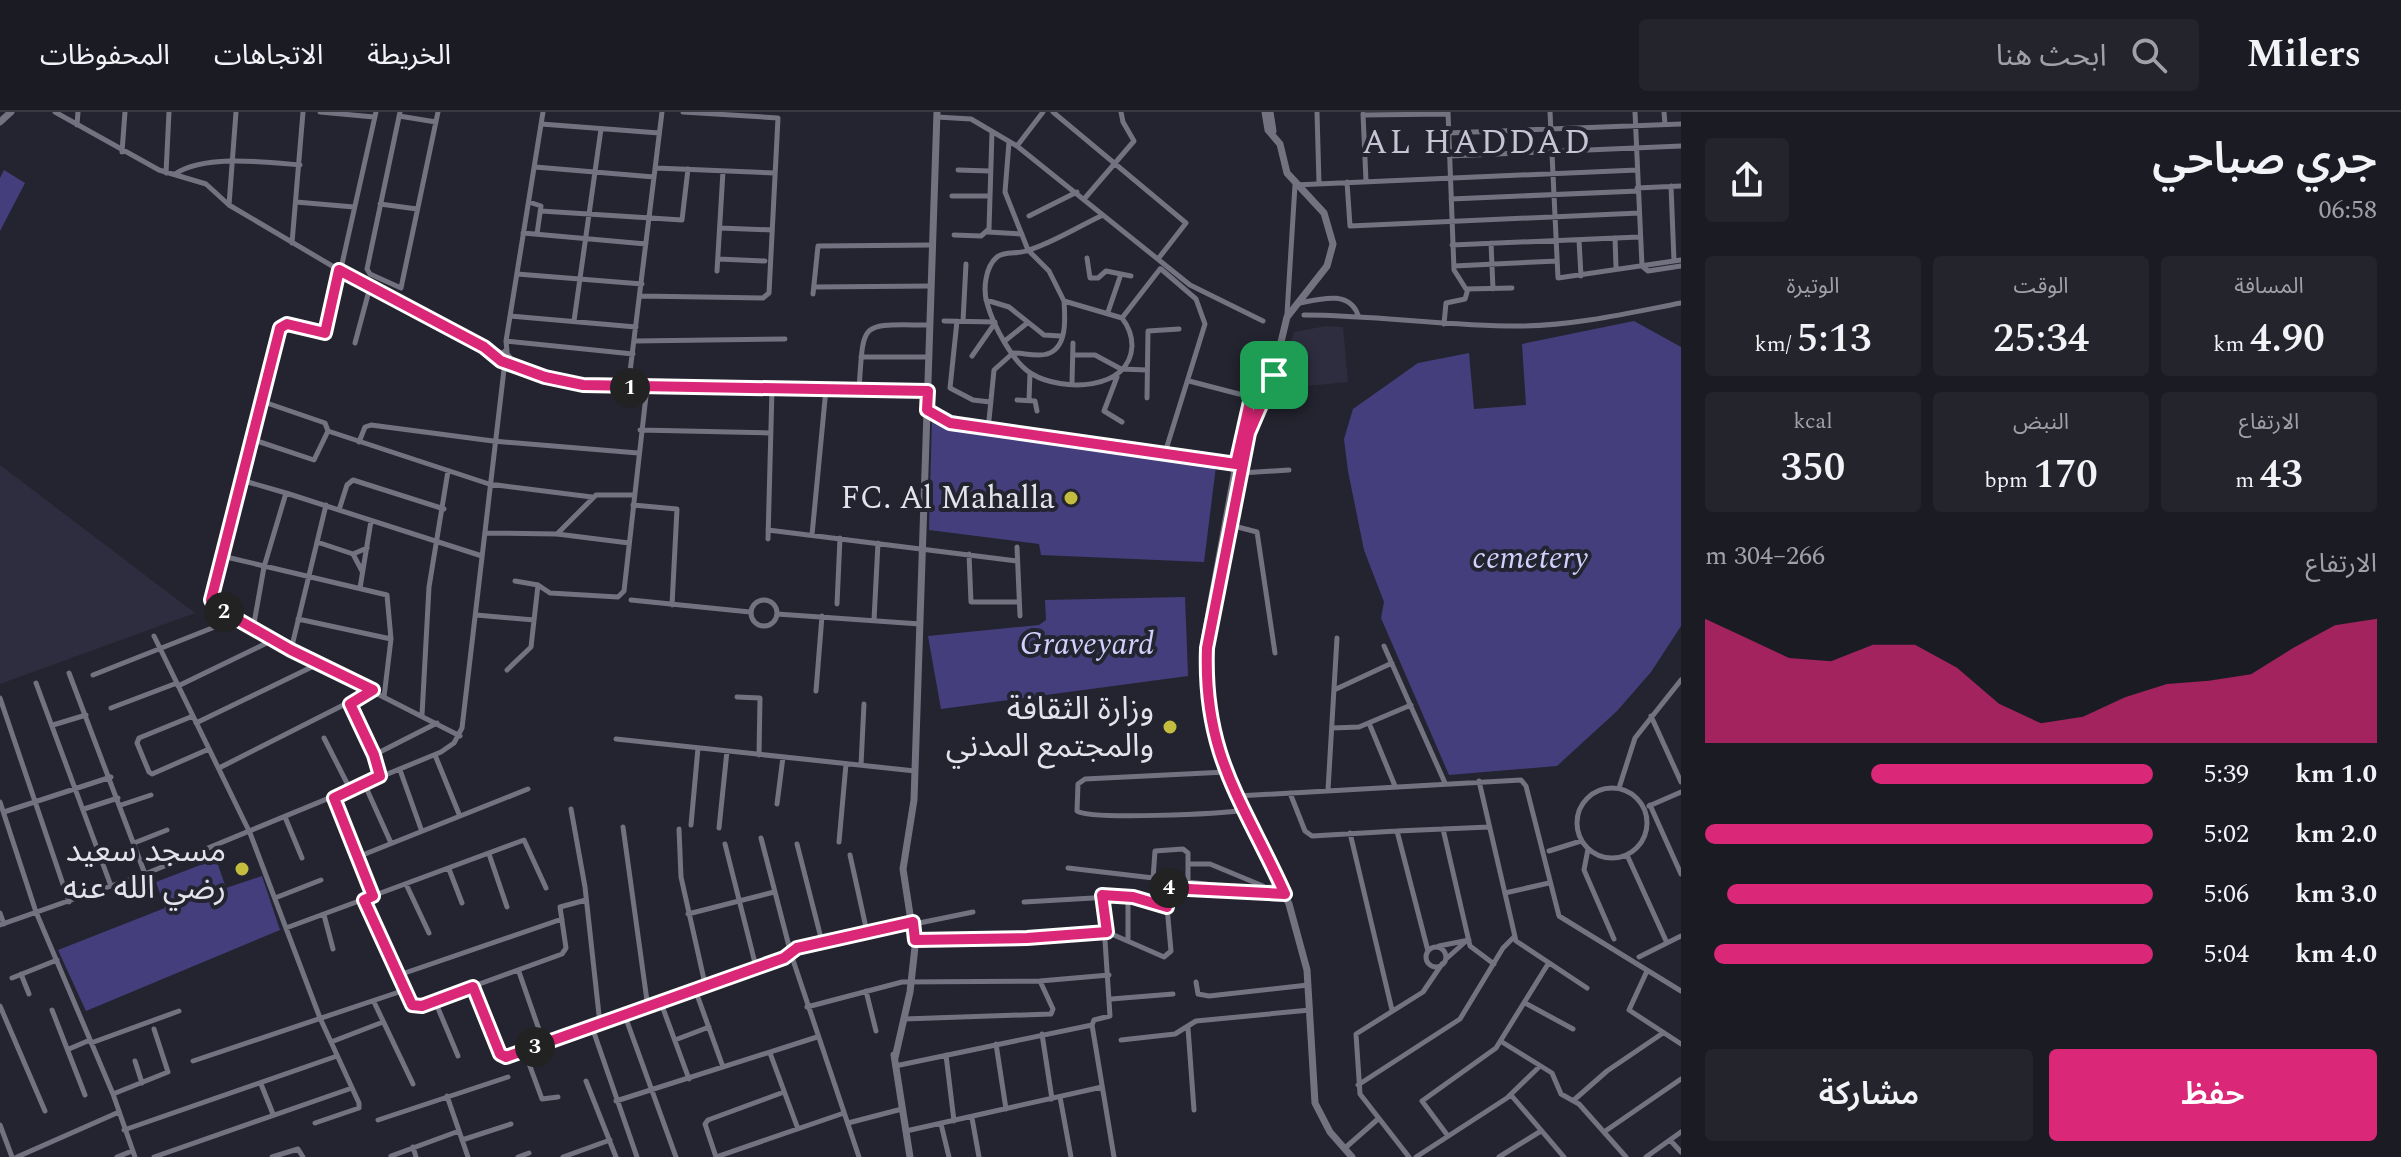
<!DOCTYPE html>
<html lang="ar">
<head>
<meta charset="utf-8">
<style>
	body { margin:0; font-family:Spectral,"Noto Sans Arabic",serif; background:#24242c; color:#f1f3f6; direction:rtl; height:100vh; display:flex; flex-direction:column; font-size:30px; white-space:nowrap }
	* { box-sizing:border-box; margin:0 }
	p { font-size:26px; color:#a0a1a6 }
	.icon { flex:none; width:44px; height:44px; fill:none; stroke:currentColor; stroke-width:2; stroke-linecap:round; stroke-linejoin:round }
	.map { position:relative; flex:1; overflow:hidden; direction:ltr }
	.side { display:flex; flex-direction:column; background:#1b1b24; width:720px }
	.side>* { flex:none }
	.pin { position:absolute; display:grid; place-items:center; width:68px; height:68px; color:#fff; margin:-34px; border-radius:16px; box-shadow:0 4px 12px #0006 }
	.km { position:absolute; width:40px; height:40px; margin:-20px; border-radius:50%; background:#222; color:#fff; font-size:22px; line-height:40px; text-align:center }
	.round { display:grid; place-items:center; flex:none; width:84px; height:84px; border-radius:8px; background:#24242c }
	.head { display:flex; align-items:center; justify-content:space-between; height:136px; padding:0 24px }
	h1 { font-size:44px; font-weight:600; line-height:60px }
	.metrics { display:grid; grid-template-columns:repeat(3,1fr); gap:12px; height:136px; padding:8px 24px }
	.metrics div { display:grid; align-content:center; border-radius:8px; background:#24242c; text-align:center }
	.metrics b { font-size:40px; font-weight:600 }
	.metrics small { font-size:22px; font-weight:400 }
	.metrics p { font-size:22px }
	.chart { height:224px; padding:16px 24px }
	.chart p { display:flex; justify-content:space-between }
	.chart svg { width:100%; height:144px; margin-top:8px; fill:#db2777; opacity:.7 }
	.button { display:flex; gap:16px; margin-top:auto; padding:16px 24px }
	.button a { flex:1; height:92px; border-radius:8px; background:#db2777; color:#fff; font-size:32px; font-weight:600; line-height:92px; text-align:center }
	.button a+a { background:#24242c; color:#f1f3f6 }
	ul { padding:0 24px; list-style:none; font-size:26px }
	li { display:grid; grid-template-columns:128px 96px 1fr; align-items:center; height:60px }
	li i { height:20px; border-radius:10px; background:#db2777 }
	header { display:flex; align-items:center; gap:48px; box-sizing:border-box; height:112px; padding:0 40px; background:#1b1b24; border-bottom:2px solid #393941 }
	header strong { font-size:38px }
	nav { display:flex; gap:44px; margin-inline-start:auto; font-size:28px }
	.search { width:560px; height:72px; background:#24242c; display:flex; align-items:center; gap:20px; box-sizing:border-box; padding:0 28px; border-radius:8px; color:#a0a1a6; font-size:30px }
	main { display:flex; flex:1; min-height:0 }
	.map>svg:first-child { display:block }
	.built { fill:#2d2d3f }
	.green { fill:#453e7d }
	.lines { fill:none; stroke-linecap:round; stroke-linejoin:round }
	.street { stroke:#727280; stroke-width:5 }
	.secondary { stroke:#727280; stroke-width:7 }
	.route-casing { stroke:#fff; stroke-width:16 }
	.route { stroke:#db2777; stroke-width:10 }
	.poi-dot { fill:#c4bc3e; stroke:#242430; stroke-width:3 }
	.labels { text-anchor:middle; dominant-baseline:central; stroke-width:8; stroke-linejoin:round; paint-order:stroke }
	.poi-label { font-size:32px; fill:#e2e3eb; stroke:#242430; text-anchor:end }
	.park-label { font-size:32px; font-style:italic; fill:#d2d1fe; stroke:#242430 }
	.neighbourhood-label { font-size:34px; letter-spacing:2px; fill:#c4c4d4; stroke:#242430 }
</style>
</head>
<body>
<header>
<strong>Milers</strong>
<div class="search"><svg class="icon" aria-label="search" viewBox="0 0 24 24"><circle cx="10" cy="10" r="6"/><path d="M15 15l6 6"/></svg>ابحث هنا</div>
<nav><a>الخريطة</a><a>الاتجاهات</a><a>المحفوظات</a></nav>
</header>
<main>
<section class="side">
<div class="head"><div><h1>جري صباحي</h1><p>06:58</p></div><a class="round"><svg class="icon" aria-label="share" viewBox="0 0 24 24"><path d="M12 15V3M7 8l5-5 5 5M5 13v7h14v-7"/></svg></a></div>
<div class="metrics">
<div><p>المسافة</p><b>4.90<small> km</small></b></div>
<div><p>الوقت</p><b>25:34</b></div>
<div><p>الوتيرة</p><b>5:13<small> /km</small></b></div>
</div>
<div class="metrics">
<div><p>الارتفاع</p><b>43<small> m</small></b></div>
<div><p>النبض</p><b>170<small> bpm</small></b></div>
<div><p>kcal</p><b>350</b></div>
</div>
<div class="chart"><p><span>الارتفاع</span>266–304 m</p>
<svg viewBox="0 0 160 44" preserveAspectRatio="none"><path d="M0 44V6L10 12L20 18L30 19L40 14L50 14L60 21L70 32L80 38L90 36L100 30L110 26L120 25L130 23L140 15L150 8L160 6V44z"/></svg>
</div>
<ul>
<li><b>1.0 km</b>5:39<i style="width:63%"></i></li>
<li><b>2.0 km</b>5:02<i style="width:100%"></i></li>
<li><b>3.0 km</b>5:06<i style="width:95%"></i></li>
<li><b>4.0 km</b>5:04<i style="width:98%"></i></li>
</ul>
<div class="button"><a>حفظ</a><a>مشاركة</a></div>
</section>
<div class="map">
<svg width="1681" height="1045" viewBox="0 0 1681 1045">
	<rect width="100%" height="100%" fill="#242430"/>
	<path class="built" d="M1326 214 1343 215 1348 270 1285 276 1284 248 1294 220Z
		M0 353 195 501 0 572Z"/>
	<path class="green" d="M4 58 25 71 0 119V66Z
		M1634 209 1681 235V514L1651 560 1617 599 1557 654 1449 663 1381 506 1384 490 1364 438 1348 359 1344 327 1353 297 1418 251 1469 241 1474 297 1526 293 1522 232Z
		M932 306 951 316 1216 354 1204 450 1041 443 1039 432 929 418Z
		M1185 485 1188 564 941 597 928 524 1039 513 1046 508 1045 488Z
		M216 747 226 776 262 764 280 818 86 899 58 838 165 796 156 770Z"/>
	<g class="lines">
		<path class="street" d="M55 0 159 58 206 72 229 93 339 158 499 240
			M320 0 374 5
			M376 0 327 219 321 223 287 212 280 216 211 488 214 494 291 538 460 624
			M400 0 367 157 370 162 401 176 438 0
			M1053 0 1186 111 1158 147
			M1317 0 1319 71
			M1448 0 1454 158 1466 177 1512 176
			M1550 0 1558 166 1681 148
			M1635 0 1642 154 1648 159 1681 154
			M1664 0 1665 12
			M1363 2 1366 69
			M1363 3 1448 2
			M399 4 436 10
			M937 5 971 7 1017 34 1190 173 1263 209
			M541 12 659 21
			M77 13 78 0
			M1448 21 1681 12
			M1009 30 1005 80 1028 138 1049 159 1064 189 1122 206C1129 215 1132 223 1132 234 1130 279 1062 280 1032 262 1013 251 993 213 987 191 983 178 985 155 997 145 1004 139 1017 142 1026 139 1053 131 1079 114 1103 103
			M1017 34 1043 0
			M122 40 125 0
			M1449 44 1681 34
			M535 55 654 65
			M655 56 775 61
			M958 58 990 59
			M166 61 169 0
			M175 62C204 42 266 50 300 53
			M1347 70 1350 114 1639 101
			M1671 74 1674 149
			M1637 76 1681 74
			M952 84H990
			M1085 86 1134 29 1123 10 1121 0
			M1451 87 1638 79
			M296 90 354 95
			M529 90 541 94 537 122
			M380 92 417 97
			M229 93 236 0
			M541 99 682 108 688 57
			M1029 104 1077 80
			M720 116 772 118
			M988 120 1022 122
			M523 121 646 132
			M954 123 981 124 989 117 992 20
			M1615 126 1616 155
			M1579 128 1581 164
			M292 131 303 0
			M1491 131 1493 177
			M1452 133 1639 125
			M1087 146 1090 166H1098L1106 159 1131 164
			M718 147 765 149
			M1454 154 1557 149
			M1161 157 1196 187 1205 212 1164 344
			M717 159 723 59
			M517 162 642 172
			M814 175 931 174
			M813 182 818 134 933 133
			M640 184 763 186 769 181 778 6 683 0
			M986 188 1009 195 1044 223 1061 224
			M1300 191C1320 187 1349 178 1358 203
			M1108 200 1121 162
			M1287 202 1295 73 1637 58
			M1304 203C1378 203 1450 215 1524 214 1577 213 1629 201 1681 191
			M510 204 636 215
			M1122 206 1160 157
			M574 209 601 17
			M944 209 995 210
			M957 209 950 276 973 288 990 290
			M963 209 966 152
			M1444 212 1446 191 1465 187 1468 177
			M1006 228 1026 212
			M506 229 633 242
			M635 229 785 227
			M355 231 370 175
			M507 240 506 229 543 0
			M1073 243H1095L1121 257 1147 258
			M508 244 503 249 498 244 505 239 515 252
			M972 244 995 211
			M861 245H928
			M506 249 545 265 583 273 928 279
			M1117 265 1104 299 1122 310
			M1189 269 1239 282
			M1072 271 1073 231
			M628 276 662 0
			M859 277C864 206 859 213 930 213
			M1147 286 1148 219 1179 217
			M1017 288 1035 289 1037 299
			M1029 288 1030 261
			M261 289 325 311 328 319
			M927 298 950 311 988 318 1236 352
			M640 318 771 321
			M988 318 994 258 1013 241C1023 241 1038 245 1047 242 1068 236 1065 205 1064 189
			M251 327 314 348 328 319 489 372 592 385
			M359 330 365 315 371 313 493 329 638 341
			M1241 361 1289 358
			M241 368 286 381
			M633 393 677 397 672 493
			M339 398 347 373 353 368 444 397
			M1230 413 1257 420 1275 541
			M768 418 1017 449
			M485 421 557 422 629 431
			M557 422 596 383H634
			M812 423 826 277
			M768 427 772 277
			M317 430 353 442 367 436
			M1017 435 1020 504
			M353 442 362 459
			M969 442 971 490H1019
			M222 444 387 483 391 527 384 585
			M538 473 550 481 618 485 624 479 647 275
			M360 476 371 409
			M751 501a13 13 0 1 1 26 0a13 13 0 1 1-26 0Z
			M631 488 750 500
			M837 492 840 426
			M777 502 920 512
			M476 503 534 508
			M298 507 391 527
			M874 508 878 431
			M253 517 264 455 286 381 482 444
			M154 524 250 721 320 906 359 991V996L315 1011
			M1384 534 1445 671
			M291 538 326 393
			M507 558 531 535 538 473 515 469
			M69 561 145 762
			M93 563 235 507
			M36 571 111 774
			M178 574 271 529
			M1334 578 1392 551
			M816 579 822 504
			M737 585 760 586 759 643
			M0 586 69 790
			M350 592 374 643 380 664
			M111 596 177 571
			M422 603 429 475 448 359
			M193 604 139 626 137 631 149 660 152 662 209 637
			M1651 604 1681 670
			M196 611 318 552
			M1369 611 1395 674
			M53 613 86 603
			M1332 616 1359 615 1411 593
			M324 626 350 677
			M616 627 915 659
			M374 643 437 611
			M435 643 459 702
			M861 653 864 592
			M219 656 373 578
			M400 658 421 717
			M1226 660 1085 667 1078 672 1077 699C1089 708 1222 702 1244 698
			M1479 669 1516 829 1587 876
			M364 671 391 731
			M1577 711a35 35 0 1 1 70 0a35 35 0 1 1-70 0Z
			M1619 676 1635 626 1681 568
			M1328 678 1337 526
			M1290 681 1305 719 1312 724 1397 719
			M1237 684 1521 668 1526 674 1559 804 1681 879
			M334 686 373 784
			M0 690 36 800 113 982 135 1045
			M777 692 783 645
			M121 693 151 683
			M1650 693 1681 762
			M1649 694 1681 680
			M84 697 118 686
			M571 697 585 775 600 912
			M4 700 111 665
			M285 705 302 746
			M691 713 698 636
			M623 715 648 896
			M719 716 727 639
			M679 717 681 765 705 872
			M1443 717 1470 834 1494 852
			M1350 721 1392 898
			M761 726 791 842 859 1045
			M839 730 846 652
			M134 731 167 718
			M725 732 756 855
			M797 732 822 830
			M1588 737 1584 758 1614 827
			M1549 739 1581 729
			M489 742 507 795
			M850 743 867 820
			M1627 743 1667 831
			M355 746 528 677
			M1189 752H1210L1263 774
			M1068 756 1248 777 1271 775 1280 770
			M449 757 462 791
			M1153 767 1155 739 1183 737 1188 741V771
			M406 772 429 821
			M1505 781 1549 771
			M1128 784V829
			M275 786 321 768
			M364 788 416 895 562 842 566 836 560 795 586 788
			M1024 790 1128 784 1167 795
			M0 801 4 812
			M688 802 774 780
			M324 803 333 837
			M0 813 145 762 441 640 454 631 462 616 505 249
			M286 816 524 728 546 776
			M915 828 1027 826 1107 820 1164 845 1171 839 1167 795 1169 776 1285 782
			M1439 834 1469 828
			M1426 845a10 10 0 1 1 20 0a10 10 0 1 1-20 0Z
			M1428 839 1397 719 1489 715
			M1639 845 1681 824
			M1446 847 1465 830
			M1647 859 1629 898 1681 932
			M519 860 544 932
			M21 862 29 882
			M399 863 562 807
			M12 866 57 848
			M1196 870 1198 882 1209 884 1308 873
			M473 875 500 942 506 945 784 846 797 836 973 800
			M695 877 723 955
			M866 879 876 919
			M1111 887 1173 882
			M435 889 458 944
			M374 890 413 972
			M661 891 689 967
			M1525 891 1573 917
			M0 894 45 999
			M807 895 902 870 1040 869 1109 863
			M52 898 85 983
			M625 904 676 1045
			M904 907 1051 902 1053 897 1040 869
			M1092 913 1114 1045
			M592 915 637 1045
			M1188 916 1194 998
			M1042 922 1052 987
			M675 928 709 915
			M1121 928 1175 922 1196 909 1310 898
			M331 930 383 910
			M1502 930 1552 961 1561 982 1579 992 1626 1045
			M91 931 179 899
			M996 932 1006 997
			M69 937 90 928
			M524 938 542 987 558 985
			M770 941 798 1017
			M946 943 954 1009
			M135 949 142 971
			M193 949 405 878
			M895 954 1092 913 1094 908 1110 904 1102 783
			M586 969 616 1045
			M261 972 273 1002
			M1358 973 1460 907 1503 836 1514 825
			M113 982 168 960 154 917
			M1511 983 1564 1045
			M447 984 468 1045
			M1060 985 1071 1045
			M1574 988 1607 959 1663 921
			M616 989 817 925
			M972 1006 979 1045
			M378 1008 508 965
			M848 1011 902 997
			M941 1012 949 1045
			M0 1013 12 1045
			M124 1018 337 944
			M906 1019 1102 975
			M1604 1020 1681 967
			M1448 1024 1422 989 1496 936 1548 852
			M462 1028 511 1012
			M1670 1028 1681 1040
			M413 1035 416 1045
			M1345 1036 1378 1007
			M391 1044 459 1019
			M17 1045 119 1000
			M117 1045 132 1039
			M154 1045 352 976
			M272 1045 298 1037 303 1045
			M518 1045 529 1041
			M563 1045 610 1028
			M716 1045 844 1001
			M716 1045 705 1012 708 1008 784 980
			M1409 1045 1360 982 1356 922 1423 880 1442 852
			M1416 1045 1507 986 1540 954
			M1499 1045 1541 1019
			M1646 1045 1681 1020"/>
		<path class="secondary" d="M1265 0 1268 18 1280 32 1287 61 1324 101 1333 132 1327 154 1287 205 1270 276 1252 308 1207 536 1210 613 1223 655 1289 792 1307 858 1315 991 1330 1020 1352 1045
			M1270 0 1273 19
			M0 10 11 0
			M1207 536 1204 529 1244 309 1255 279 1274 263
			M894 943 910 1045
			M895 946 910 880 915 835 903 757 914 688 937 0"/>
	</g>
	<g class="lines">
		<g class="route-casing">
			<path id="route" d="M339 158 484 235 501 249 545 265 583 273 928 279 927 298 950 311 1236 352 1251 285 1274 263 1249 321 1207 536C1203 644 1243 689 1285 782L1169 776 1167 795 1133 785 1102 783 1107 820 1027 826 915 828 913 810 797 836 784 846 506 945 500 942 473 875 422 894 412 893 364 788 373 784 334 686 380 664 374 643 350 592 373 578 291 538 214 494 211 488 280 216 287 212 325 221Z"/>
		</g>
		<use href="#route" class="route"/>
	</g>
	<g class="poi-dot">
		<circle cx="1071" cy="386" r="8"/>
		<circle cx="1170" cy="615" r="8"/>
		<circle cx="242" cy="757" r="8"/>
	</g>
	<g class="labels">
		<g class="poi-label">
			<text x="1055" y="386">FC. Al Mahalla</text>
			<text x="1154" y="597">وزارة الثقافة<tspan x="1154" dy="37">والمجتمع المدني</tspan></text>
			<text x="226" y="739">مسجد سعيد<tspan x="226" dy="37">رضي الله عنه</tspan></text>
		</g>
		<g class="park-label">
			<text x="1530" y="446">cemetery</text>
			<text x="1087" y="532">Graveyard</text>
		</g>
		<g class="neighbourhood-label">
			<text x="1477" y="31">AL HADDAD</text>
		</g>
	</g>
</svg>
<div class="pin" style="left:1274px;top:263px;background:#1e9e55"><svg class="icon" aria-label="arrive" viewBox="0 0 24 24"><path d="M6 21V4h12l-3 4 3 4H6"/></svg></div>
<b class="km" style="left:630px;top:276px">1</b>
<b class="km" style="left:224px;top:500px">2</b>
<b class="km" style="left:535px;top:935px">3</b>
<b class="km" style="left:1169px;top:776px">4</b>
</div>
</main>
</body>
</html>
